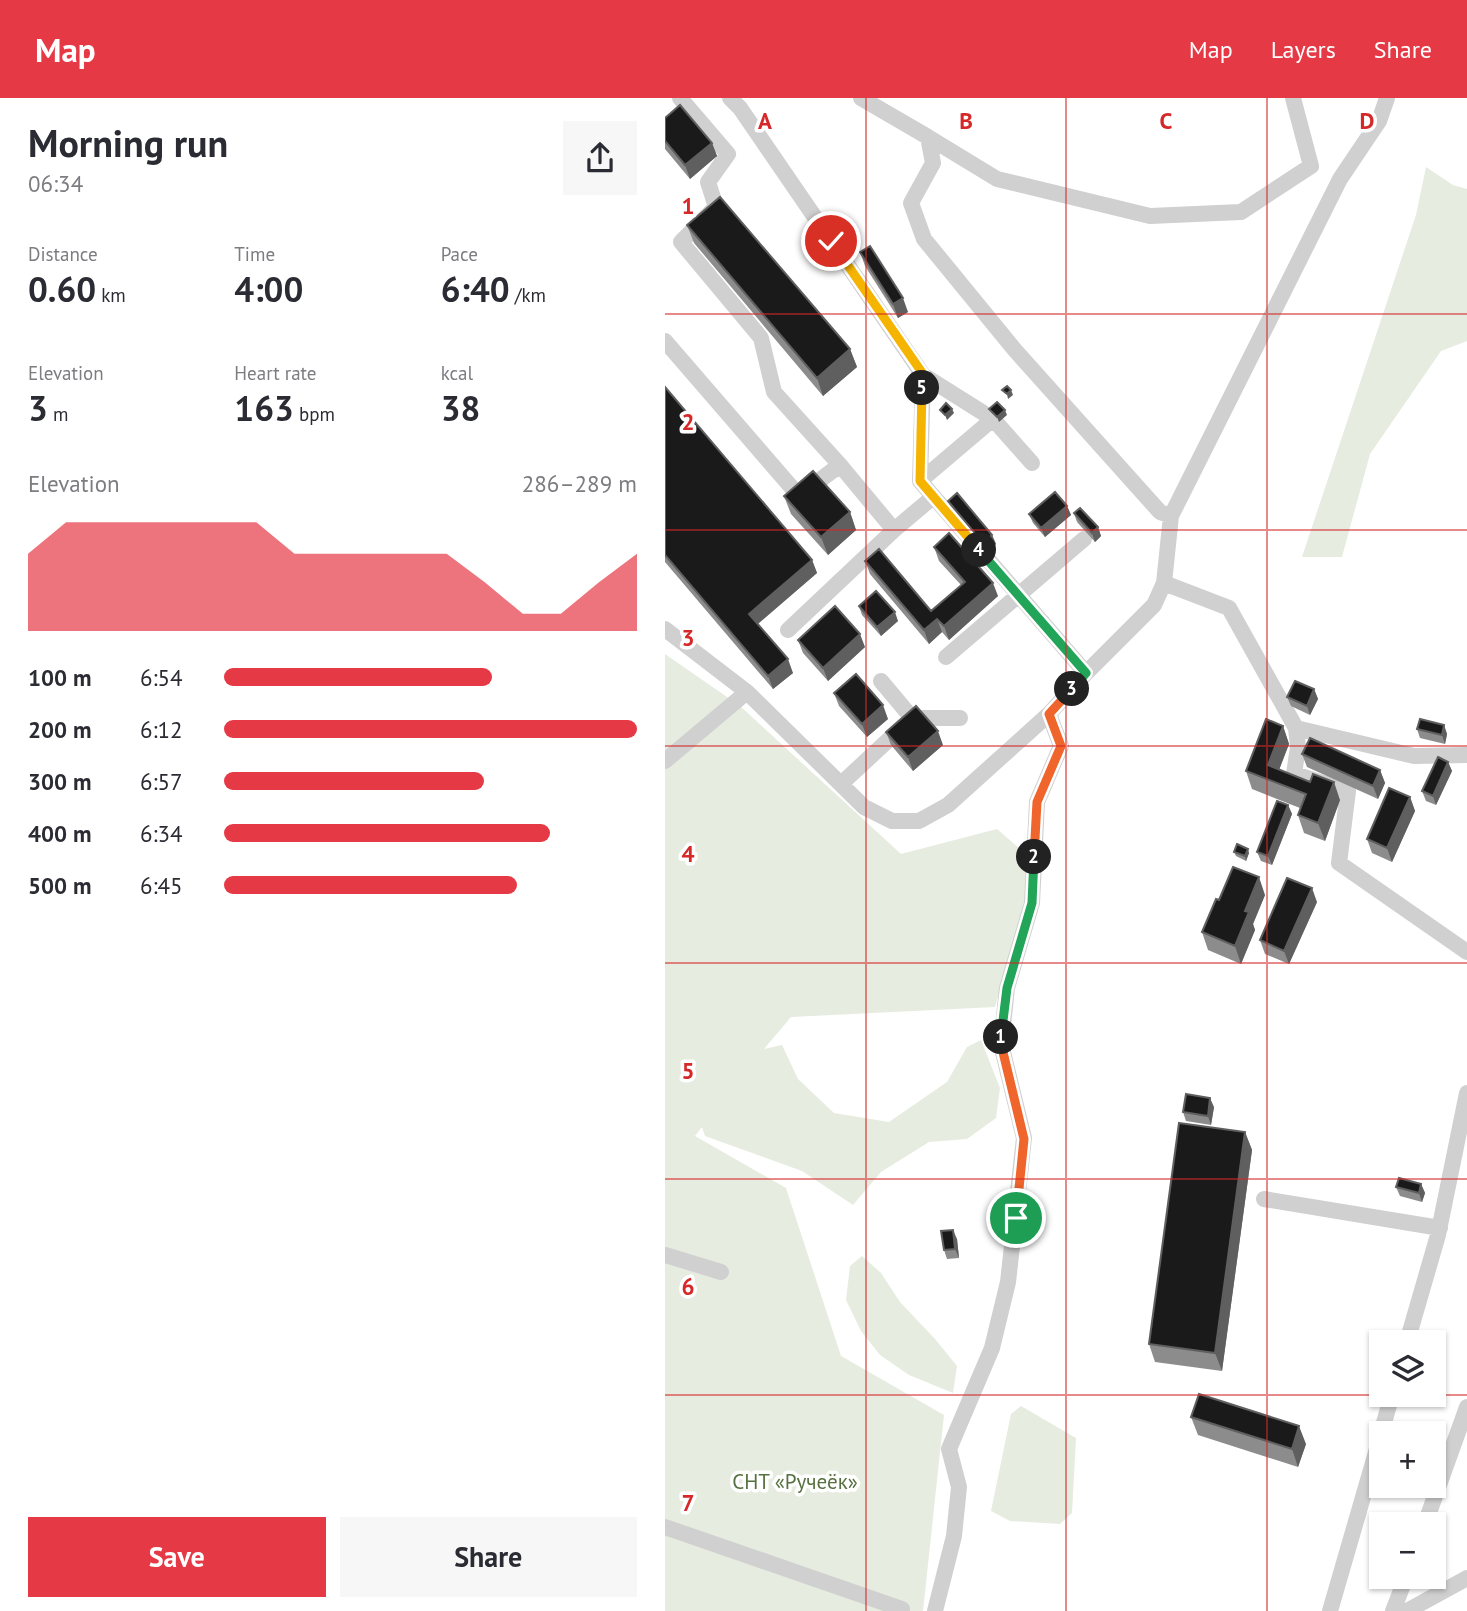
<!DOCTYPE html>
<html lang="en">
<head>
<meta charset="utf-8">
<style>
	body { margin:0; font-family:"PT Sans",sans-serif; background:#f7f7f7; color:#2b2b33; height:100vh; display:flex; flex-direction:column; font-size:26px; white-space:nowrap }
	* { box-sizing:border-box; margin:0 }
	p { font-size:23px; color:#7c7c81 }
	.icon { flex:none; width:38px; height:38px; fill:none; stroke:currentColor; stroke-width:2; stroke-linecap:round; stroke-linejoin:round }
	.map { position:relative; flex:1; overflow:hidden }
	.details { display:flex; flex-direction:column; background:#fff; width:665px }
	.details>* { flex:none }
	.fabs { position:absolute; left:704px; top:1232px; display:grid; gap:14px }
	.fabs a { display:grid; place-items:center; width:77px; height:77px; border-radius:0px; background:#fff; box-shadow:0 2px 5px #0004; font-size:35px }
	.pin { position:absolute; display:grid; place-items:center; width:60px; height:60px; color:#fff; margin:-30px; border:4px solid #fff; border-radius:50%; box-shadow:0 2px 7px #0007 }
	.km { position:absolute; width:35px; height:35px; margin:-18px; border-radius:50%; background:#222; color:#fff; font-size:19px; line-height:35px; text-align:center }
	.round { display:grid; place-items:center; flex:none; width:74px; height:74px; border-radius:0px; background:#f7f7f7 }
	.summary { display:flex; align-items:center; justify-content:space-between; height:119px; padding:0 28px }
	h1 { font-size:38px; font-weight:700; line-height:52px }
	.metrics { display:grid; grid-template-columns:repeat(3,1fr); gap:10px; height:119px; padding:7px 28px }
	.metrics div { display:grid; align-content:center }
	.metrics b { font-size:35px; font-weight:700 }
	.metrics small { font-size:19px; font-weight:400 }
	.metrics p { font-size:19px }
	.chart { height:196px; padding:14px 28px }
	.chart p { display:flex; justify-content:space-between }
	.chart svg { width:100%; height:126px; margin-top:7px; fill:#e63946; opacity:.7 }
	.action { display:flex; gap:14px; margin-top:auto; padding:14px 28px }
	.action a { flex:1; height:80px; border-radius:0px; background:#e63946; color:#fff; font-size:28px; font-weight:700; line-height:80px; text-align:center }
	.action a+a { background:#f7f7f7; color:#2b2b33 }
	ul { padding:0 28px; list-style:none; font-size:23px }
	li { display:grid; grid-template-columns:112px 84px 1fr; align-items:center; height:52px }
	li i { height:18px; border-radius:9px; background:#e63946 }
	header { display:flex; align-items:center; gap:42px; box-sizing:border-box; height:98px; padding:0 35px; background:#e63946; color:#fff }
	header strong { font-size:33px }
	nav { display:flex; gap:38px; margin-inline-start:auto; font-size:24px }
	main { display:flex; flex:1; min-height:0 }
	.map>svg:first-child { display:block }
	.green { fill:#e6ecdf }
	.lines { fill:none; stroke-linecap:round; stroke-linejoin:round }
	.minor { stroke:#d0d0d0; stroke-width:16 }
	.wall { fill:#8c8c8c }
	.shaded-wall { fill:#5f5f5f }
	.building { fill:#1a1a1a; stroke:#5f5f5f; stroke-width:2 }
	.split-1-casing { stroke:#fff; stroke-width:14 }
	.split-2-casing { stroke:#fff; stroke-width:14 }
	.split-3-casing { stroke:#fff; stroke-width:14 }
	.split-4-casing { stroke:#fff; stroke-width:14 }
	.split-5-casing { stroke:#fff; stroke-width:14 }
	.split-6-casing { stroke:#fff; stroke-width:14 }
	.split-1 { stroke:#f0652b; stroke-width:9 }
	.split-2 { stroke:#22a559; stroke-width:9 }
	.split-3 { stroke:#f0652b; stroke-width:9 }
	.split-4 { stroke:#22a559; stroke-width:9 }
	.split-5 { stroke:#f5b400; stroke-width:9 }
	.split-6 { stroke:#f5b400; stroke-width:9 }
	.grid { fill:none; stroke:#d62828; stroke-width:2; stroke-opacity:0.55 }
	.labels { text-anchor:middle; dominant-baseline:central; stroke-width:7; stroke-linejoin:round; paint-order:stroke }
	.park-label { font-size:21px; fill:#56703f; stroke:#fff }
	.grid-label { font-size:23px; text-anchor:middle; font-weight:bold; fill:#d62828; stroke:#fff; stroke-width:7; stroke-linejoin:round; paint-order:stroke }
</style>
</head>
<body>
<header>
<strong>Map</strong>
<nav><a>Map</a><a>Layers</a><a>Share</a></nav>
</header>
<main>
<section class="details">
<div class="summary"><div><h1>Morning run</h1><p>06:34</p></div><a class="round"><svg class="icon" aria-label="share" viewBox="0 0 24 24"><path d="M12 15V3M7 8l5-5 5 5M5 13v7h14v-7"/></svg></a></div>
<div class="metrics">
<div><p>Distance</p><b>0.60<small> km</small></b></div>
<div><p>Time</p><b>4:00</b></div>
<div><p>Pace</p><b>6:40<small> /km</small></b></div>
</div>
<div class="metrics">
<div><p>Elevation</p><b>3<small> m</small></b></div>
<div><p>Heart rate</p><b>163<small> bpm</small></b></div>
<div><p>kcal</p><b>38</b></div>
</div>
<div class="chart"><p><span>Elevation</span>286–289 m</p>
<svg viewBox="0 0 160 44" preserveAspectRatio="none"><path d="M0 44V17L10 6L20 6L30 6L40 6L50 6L60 6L70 17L80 17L90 17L100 17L110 17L120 27L130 38L140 38L150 27L160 17V44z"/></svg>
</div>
<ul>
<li><b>100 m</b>6:54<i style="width:65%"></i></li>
<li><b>200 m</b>6:12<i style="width:100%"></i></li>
<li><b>300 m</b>6:57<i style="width:63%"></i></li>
<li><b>400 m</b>6:34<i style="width:79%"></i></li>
<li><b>500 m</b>6:45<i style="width:71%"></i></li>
</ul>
<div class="action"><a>Save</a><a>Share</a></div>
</section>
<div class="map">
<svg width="802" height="1513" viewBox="0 0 802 1513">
	<rect width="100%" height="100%" fill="#fff"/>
	<path class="green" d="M761 69 788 87 802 91V243L776 253 705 356 677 459H637L751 117Z
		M0 556 75 608 236 756 332 731 370 764 330 909 126 919 99 951 117 947 133 981 169 1015 224 1024 282 984 302 949 316 942 335 990 331 1020 302 1041 264 1044 216 1074 188 1107 137 1073 40 1038 37 1029 30 1038 121 1090 176 1258 279 1317 258 1513H0Z
		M197 1158 216 1175 235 1204 270 1241 292 1268 288 1295 244 1277 215 1257 196 1233 181 1202 185 1168Z
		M356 1308 411 1340 407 1415 395 1426 345 1423 326 1413 346 1316Z"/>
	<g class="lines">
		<path class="minor" d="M15 0 63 56 43 84 51 109 16 144 96 240 109 294 175 367
			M65 0 75 10 258 277 255 383 421 575
			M196 0 263 39 268 65 246 105 259 141 349 251 495 414 506 418
			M263 39 332 81 485 118 576 114 646 68 628 0
			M0 243 134 398 175 367 229 432 268 399
			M258 277 328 321 367 365
			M255 383 328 321
			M499 485 564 510 631 630 633 649 629 676 683 693 674 765 802 854
			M0 531 82 594 199 709 227 723H254L283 707 384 616 421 575 489 507 499 485 506 418 675 81 714 23 722 0
			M123 532 229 432
			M281 559 419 441
			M216 583 247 620
			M631 630 749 658 802 657
			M0 663 82 594
			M176 686 247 620H295
			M599 1101 775 1130
			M0 1157 56 1174
			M742 1244 773 1137 802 995
			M716 1335 727 1297
			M760 1426 802 1309
			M0 1429 237 1511
			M270 1513 289 1438 294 1389 284 1351 327 1250 343 1184 359 1040 336 946 342 890 367 805 372 704 396 648 384 616
			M665 1513 716 1337
			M728 1513 741 1479
			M742 1513 802 1480"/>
	</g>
	<path class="wall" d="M0 20 47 45 52 58 25 81 0 51Z
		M22 127 185 251 192 269 158 298 29 145Z
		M195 154 243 214 233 220 200 168Z
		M0 289 147 462 152 475 93 526 128 575 108 591 0 464Z
		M119 398 185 414 191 432 163 457 126 416Z
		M283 403 327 437 331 446 322 454 286 412Z
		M402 408 406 417 380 439 368 425 364 416Z
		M409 415 433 429 436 438 430 444 412 424Z
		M269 449 333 498 284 542 277 534 264 546 205 476 200 463 266 513 296 487 274 463Z
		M194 508 233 523 216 538 197 517Z
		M133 542 200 549 163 583 138 555Z
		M649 591 653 601 645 617 626 608 622 599Z
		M169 595 223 621 202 639 174 608Z
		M779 627 782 636 780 646 755 640 752 631Z
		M618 628 624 646 614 672 675 702 660 743 639 735 633 717 635 710 587 691 581 673Z
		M221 634 278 647 248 673 226 647Z
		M637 656 715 672 720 685 713 701 642 669Z
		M783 664 787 673 771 707 761 703 757 693Z
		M745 699 750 713 727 764 707 755 702 741Z
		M623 707 627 716 607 767 596 763 592 754Z
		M569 754 584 755 581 763 571 758Z
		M600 797 588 826 590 832 576 866 543 852 537 834 554 802Z
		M652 804 624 866 600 856 595 842Z
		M549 1009 546 1027 521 1023 518 1014Z
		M580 1034 587 1052 557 1273 490 1264 484 1246Z
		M756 1086 760 1095 757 1104 735 1098 731 1089Z
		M292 1141 294 1160 282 1161 279 1152Z
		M526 1319 641 1346 633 1369 533 1337Z"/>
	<path class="shaded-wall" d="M47 45 52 58 25 81 20 67Z
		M238 200 243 214 233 220 228 206Z
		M185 251 192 269 158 298 152 280Z
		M346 292 348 297 343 301 342 296Z
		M287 311 289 315 282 322 280 317Z
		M340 312 342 317 334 324 332 319Z
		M402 408 406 417 380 439 376 430Z
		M185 414 191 432 163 457 156 439Z
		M433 429 436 438 430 444 427 435Z
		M327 437 331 446 322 454 318 445Z
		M147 462 152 475 89 529 84 516Z
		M328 485 333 498 284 542 279 528Z
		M230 514 233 523 216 538 212 529Z
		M272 521 277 534 264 546 259 532Z
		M195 536 200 549 163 583 158 570Z
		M123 561 128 575 108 591 103 578Z
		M649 591 653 601 645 617 642 608Z
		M218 607 223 621 202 639 197 626Z
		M779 627 782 636 780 646 777 637Z
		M618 628 624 646 609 685 603 667Z
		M273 633 278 647 248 673 243 659Z
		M783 664 787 673 771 707 768 698Z
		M715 672 720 685 713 701 708 688Z
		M669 684 675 702 660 743 653 725Z
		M745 699 750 713 727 764 722 750Z
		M623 707 627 716 607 767 603 758Z
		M583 751 584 755 581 763 580 758Z
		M594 779 600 797 588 826 590 832 576 866 570 848 580 813Z
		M647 790 652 804 624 866 619 853Z
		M545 1000 549 1009 546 1027 543 1018Z
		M580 1034 587 1052 557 1273 550 1255Z
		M756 1086 760 1095 757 1104 754 1095Z
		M288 1132 292 1141 294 1160 290 1151Z
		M634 1328 641 1346 633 1369 627 1351Z"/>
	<path class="building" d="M15 7 47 45 20 67 0 43V20Z
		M55 99 185 251 152 280 22 127Z
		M205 148 238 200 228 206 195 154Z
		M342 288 346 292 342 296 337 292Z
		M0 289 147 462 84 516 123 561 103 578 0 457Z
		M332 304 340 312 332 319 324 311Z
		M281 305 287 311 280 317 275 312Z
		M148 373 185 414 156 439 119 398Z
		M390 394 402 408 376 430 364 416Z
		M292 395 327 437 318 445 283 403Z
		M415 410 433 429 427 435 409 415Z
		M284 435 328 485 279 528 272 521 259 532 200 463 214 451 266 513 300 484 269 449Z
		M211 493 230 514 212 529 194 508Z
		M170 508 195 536 158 570 133 542Z
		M191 576 218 607 197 626 169 595Z
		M630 583 649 591 642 608 622 599Z
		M251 608 273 633 243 659 221 634Z
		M601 621 618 628 603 667 645 684 648 676 669 684 653 725 633 717 641 696 581 673Z
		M755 621 779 627 777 637 752 631Z
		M645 640 715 672 708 688 637 656Z
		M773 659 783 664 768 698 757 693Z
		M724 690 745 699 722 750 702 741Z
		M612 703 623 707 603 758 592 754Z
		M572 746 583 751 580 758 569 754Z
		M568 769 594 779 580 813 584 814 570 848 537 834 551 801 554 802Z
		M622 780 647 790 619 853 595 842Z
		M521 996 545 1000 543 1018 518 1014Z
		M514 1025 580 1034 550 1255 484 1246Z
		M734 1080 756 1086 754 1095 731 1089Z
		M288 1132 290 1151 279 1152 276 1133Z
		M534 1296 634 1328 627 1351 526 1319Z"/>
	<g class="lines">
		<g class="split-1-casing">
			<path id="split-1" d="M336 939V946L359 1041 351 1120"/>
		</g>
		<g class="split-2-casing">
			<path id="split-2" d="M336 939 342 890 367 805 369 759"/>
		</g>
		<g class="split-3-casing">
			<path id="split-3" d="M369 759 372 704 396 648 384 616 407 591"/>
		</g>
		<g class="split-4-casing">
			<path id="split-4" d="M314 452 421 575 407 591"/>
		</g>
		<g class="split-5-casing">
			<path id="split-5" d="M257 290 255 383 314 452"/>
		</g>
		<g class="split-6-casing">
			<path id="split-6" d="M166 143 258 276 257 290"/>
		</g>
		<use href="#split-1" class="split-1"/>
		<use href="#split-2" class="split-2"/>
		<use href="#split-3" class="split-3"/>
		<use href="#split-4" class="split-4"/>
		<use href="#split-5" class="split-5"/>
		<use href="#split-6" class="split-6"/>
	</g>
	<path class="grid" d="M201 0V1513M401 0V1513M602 0V1513M0 216H802M0 432H802M0 648H802M0 865H802M0 1081H802M0 1297H802"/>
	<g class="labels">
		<g class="park-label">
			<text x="130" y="1383">СНТ «Ручеёк»</text>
		</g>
	</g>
	<g class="grid-label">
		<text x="100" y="31">A</text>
		<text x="301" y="31">B</text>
		<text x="501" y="31">C</text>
		<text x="702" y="31">D</text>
		<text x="23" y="116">1</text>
		<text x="23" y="332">2</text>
		<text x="23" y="548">3</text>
		<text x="23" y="764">4</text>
		<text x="23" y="981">5</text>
		<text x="23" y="1197">6</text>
		<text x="23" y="1413">7</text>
	</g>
</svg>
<div class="fabs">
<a><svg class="icon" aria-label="layers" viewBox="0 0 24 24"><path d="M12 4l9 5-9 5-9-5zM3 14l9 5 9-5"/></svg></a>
<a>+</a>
<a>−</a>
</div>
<div class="pin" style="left:351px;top:1120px;background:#1e9e55"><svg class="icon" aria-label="arrive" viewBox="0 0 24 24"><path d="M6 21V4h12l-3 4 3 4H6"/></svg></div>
<div class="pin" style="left:166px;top:143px;background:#d93025"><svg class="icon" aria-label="check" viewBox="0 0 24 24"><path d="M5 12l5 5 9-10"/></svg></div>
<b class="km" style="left:336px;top:939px">1</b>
<b class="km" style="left:369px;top:759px">2</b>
<b class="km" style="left:407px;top:591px">3</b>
<b class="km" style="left:314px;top:452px">4</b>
<b class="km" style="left:257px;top:290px">5</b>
</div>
</main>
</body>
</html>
